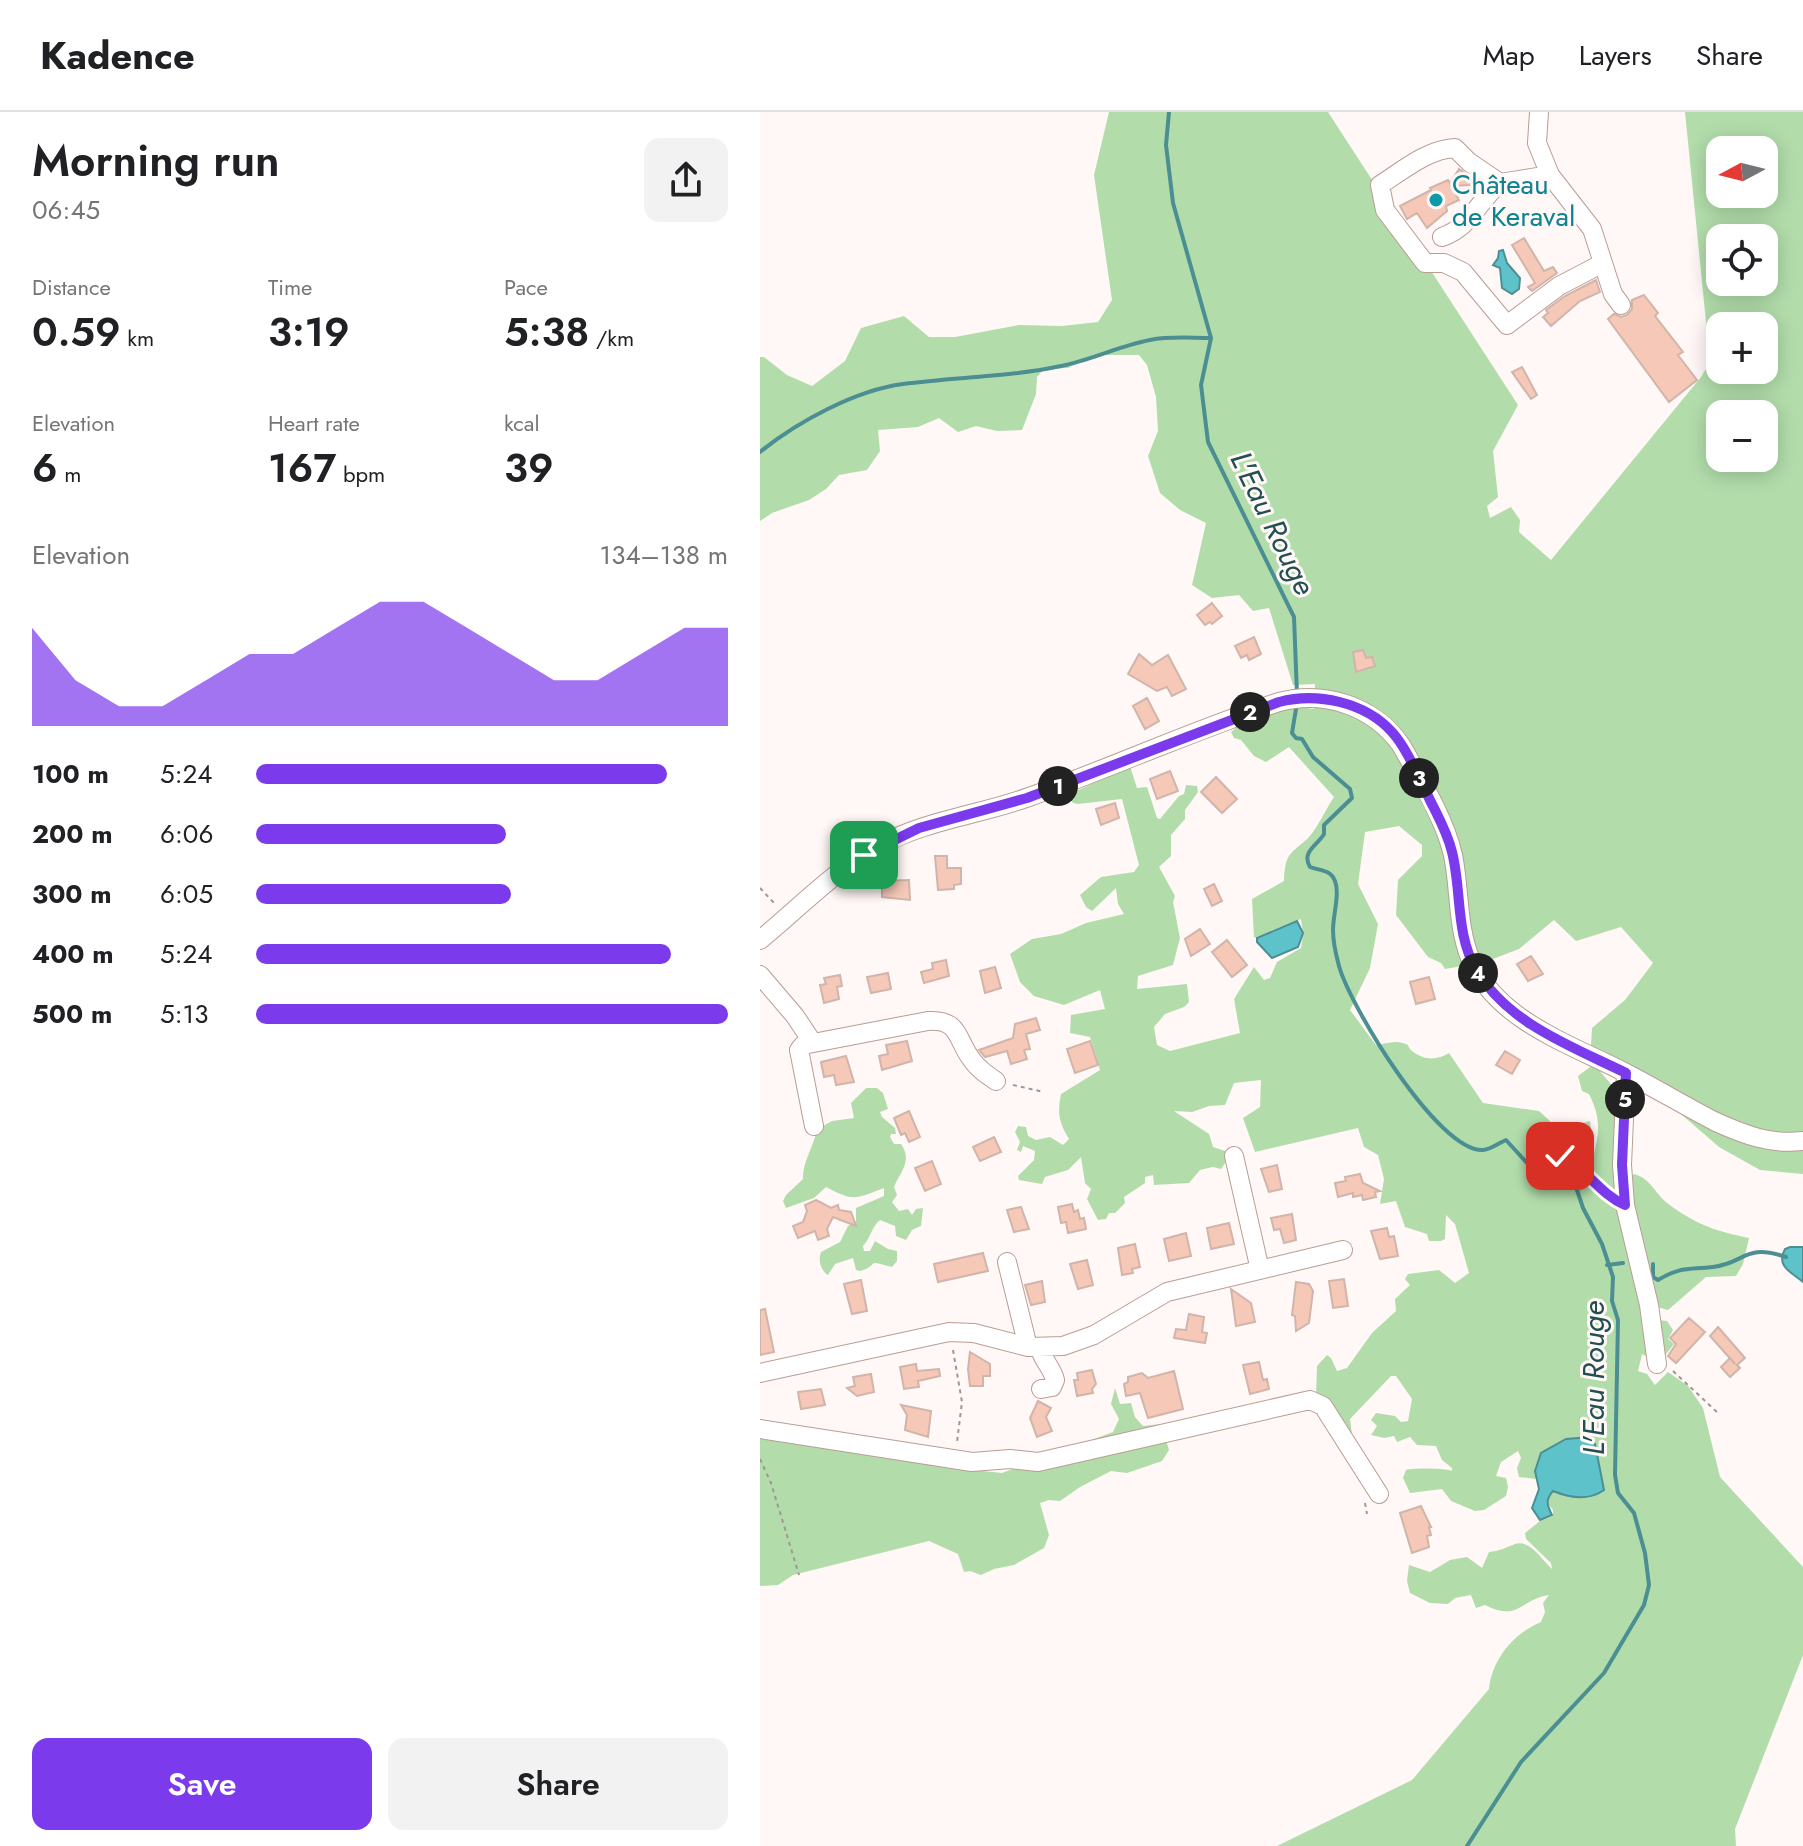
<!DOCTYPE html>
<html lang="en">
<head>
<meta charset="utf-8">
<style>
	body { margin:0; font-family:Jost,sans-serif; background:#f2f2f2; color:#202124; height:100vh; display:flex; flex-direction:column; font-size:30px; white-space:nowrap }
	* { box-sizing:border-box; margin:0 }
	p { font-size:26px; color:#757577 }
	.icon { flex:none; width:44px; height:44px; fill:none; stroke:currentColor; stroke-width:2; stroke-linecap:round; stroke-linejoin:round }
	.map { position:relative; flex:1; overflow:hidden }
	.panel { display:flex; flex-direction:column; background:#fff; width:760px }
	.panel>* { flex:none }
	.needle { width:52px; rotate:263deg }
	.buttons { position:absolute; left:946px; top:24px; display:grid; gap:16px }
	.buttons a { display:grid; place-items:center; width:72px; height:72px; border-radius:16px; background:#fff; box-shadow:0 4px 20px #0003; font-size:40px }
	.pin { position:absolute; display:grid; place-items:center; width:68px; height:68px; color:#fff; margin:-34px; border-radius:16px; box-shadow:0 4px 12px #0006 }
	.km { position:absolute; width:40px; height:40px; margin:-20px; border-radius:50%; background:#222; color:#fff; font-size:22px; line-height:40px; text-align:center }
	.round { display:grid; place-items:center; flex:none; width:84px; height:84px; border-radius:16px; background:#f2f2f2 }
	.summary { display:flex; align-items:center; justify-content:space-between; height:136px; padding:0 32px }
	h1 { font-size:44px; font-weight:600; line-height:60px }
	.figures { display:grid; grid-template-columns:repeat(3,1fr); gap:12px; height:136px; padding:8px 32px }
	.figures div { display:grid; align-content:center }
	.figures b { font-size:40px; font-weight:600 }
	.figures small { font-size:22px; font-weight:400 }
	.figures p { font-size:22px }
	.chart { height:224px; padding:16px 32px }
	.chart p { display:flex; justify-content:space-between }
	.chart svg { width:100%; height:144px; margin-top:8px; fill:#7c3aed; opacity:.7 }
	.primary-button { display:flex; gap:16px; margin-top:auto; padding:16px 32px }
	.primary-button a { flex:1; height:92px; border-radius:16px; background:#7c3aed; color:#fff; font-size:32px; font-weight:600; line-height:92px; text-align:center }
	.primary-button a+a { background:#f2f2f2; color:#202124 }
	ul { padding:0 32px; list-style:none; font-size:26px }
	li { display:grid; grid-template-columns:128px 96px 1fr; align-items:center; height:60px }
	li i { height:20px; border-radius:10px; background:#7c3aed }
	header { display:flex; align-items:center; gap:48px; box-sizing:border-box; height:112px; padding:0 40px; background:#fff; border-bottom:2px solid #e0e0e0 }
	header strong { font-size:38px }
	nav { display:flex; gap:44px; margin-inline-start:auto; font-size:28px }
	main { display:flex; flex:1; min-height:0 }
	.map>svg:first-child { display:block }
	.green { fill:#b2ddab; fill-rule:evenodd }
	.water { fill:#5dc2c9; stroke:#4c8f93; stroke-width:2 }
	.lines { fill:none; stroke-linecap:round; stroke-linejoin:round }
	.stream { stroke:#4c8f93; stroke-width:4 }
	.building { fill:#f5c8b7; stroke:#d1b4aa; stroke-width:2 }
	.minor-casing { stroke:#b99d93; stroke-width:20 }
	.path { stroke:#a09794; stroke-width:2; stroke-dasharray:4 4; stroke-linecap:butt }
	.minor { stroke:#fff; stroke-width:18 }
	.route-casing { stroke:#fff; stroke-width:16 }
	.route { stroke:#7c3aed; stroke-width:10 }
	.culture-dot { fill:#0f9aa8; stroke:#fff8f6; stroke-width:3 }
	.labels { text-anchor:middle; dominant-baseline:central; stroke-width:6; stroke-linejoin:round; paint-order:stroke }
	.culture-label { font-size:28px; fill:#0d838f; stroke:#fff8f6; text-anchor:start }
	.water-label { font-size:30px; font-style:italic; fill:#224f52; stroke:#fff8f6 }
</style>
</head>
<body>
<header>
<strong>Kadence</strong>
<nav><a>Map</a><a>Layers</a><a>Share</a></nav>
</header>
<main>
<section class="panel">
<div class="summary"><div><h1>Morning run</h1><p>06:45</p></div><a class="round"><svg class="icon" aria-label="share" viewBox="0 0 24 24"><path d="M12 15V3M7 8l5-5 5 5M5 13v7h14v-7"/></svg></a></div>
<div class="figures">
<div><p>Distance</p><b>0.59<small> km</small></b></div>
<div><p>Time</p><b>3:19</b></div>
<div><p>Pace</p><b>5:38<small> /km</small></b></div>
</div>
<div class="figures">
<div><p>Elevation</p><b>6<small> m</small></b></div>
<div><p>Heart rate</p><b>167<small> bpm</small></b></div>
<div><p>kcal</p><b>39</b></div>
</div>
<div class="chart"><p><span>Elevation</span>134–138 m</p>
<svg viewBox="0 0 160 44" preserveAspectRatio="none"><path d="M0 44V14L10 30L20 38L30 38L40 30L50 22L60 22L70 14L80 6L90 6L100 14L110 22L120 30L130 30L140 22L150 14L160 14V44z"/></svg>
</div>
<ul>
<li><b>100 m</b>5:24<i style="width:87%"></i></li>
<li><b>200 m</b>6:06<i style="width:53%"></i></li>
<li><b>300 m</b>6:05<i style="width:54%"></i></li>
<li><b>400 m</b>5:24<i style="width:88%"></i></li>
<li><b>500 m</b>5:13<i style="width:100%"></i></li>
</ul>
<div class="primary-button"><a>Save</a><a>Share</a></div>
</section>
<div class="map">
<svg width="1043" height="1734" viewBox="0 0 1043 1734">
	<rect width="100%" height="100%" fill="#fff8f6"/>
	<path class="green" d="M349 0H568L758 293 733 339 738 385 727 394 730 406 751 395 760 408 759 420 791 448 941 265 950 250 925 0H1043V1062L1000 1058 959 1035 861 950 831 934 832 916 865 888 893 851 861 815 816 829 794 808 759 837 725 850 685 857 681 851 668 845 636 803 638 768 662 744V733L639 714 605 720 598 772 618 812 610 856 590 898 616 933C624 932 635 928 642 931 651 933 646 933 652 939 664 949 678 948 689 941L723 991 779 999 790 1009 789 1020 830 1009 831 1016 827 1023 829 1035 816 1054 830 1067C833 1033 847 1017 829 982L822 979 818 964 830 955 837 956 857 979 866 1069 874 1062C890 1066 895 1081 907 1091 935 1112 955 1119 989 1126L983 1152 976 1164 946 1165 908 1198 897 1195V1208L907 1209 913 1218 908 1227 914 1232 899 1251 882 1242 878 1259 887 1262 895 1273 908 1260 928 1274 943 1296 960 1365 1043 1455V1543L975 1717 976 1734H517L652 1668 729 1577C732 1547 754 1521 781 1510L785 1500 783 1491 789 1483C759 1488 759 1510 725 1493L716 1496 711 1483 695 1486 688 1492 670 1491 650 1481 647 1469 649 1453 670 1460 690 1448 707 1445 722 1456 729 1440C739 1439 745 1436 755 1432 770 1427 782 1448 792 1457L791 1451 766 1427 765 1421 780 1409 793 1404V1398L787 1391 788 1385 793 1379 805 1384 829 1386 830 1325 806 1327 776 1360 777 1367 759 1365 757 1356 761 1346 758 1339 741 1350 736 1364 746 1366 748 1375 746 1384 724 1398 715 1399 691 1389 682 1377 650 1381 643 1366 646 1358C655 1356 684 1356 692 1359V1356L682 1348 676 1334 657 1333 650 1325 637 1330 634 1324 624 1326 611 1323 617 1314 611 1308 616 1301 635 1304 641 1310 648 1309 652 1287 636 1264H631L590 1307 592 1322 587 1323 556 1285 557 1254 567 1243 571 1246 577 1259 587 1256 612 1221 636 1199 635 1187 650 1173 645 1167 648 1162 679 1158 695 1171 709 1161 695 1112 686 1103 685 1127 681 1129H669L667 1122 645 1115 636 1089 620 1092 624 1067 618 1043 604 1035 598 1016 495 1040 483 1006 500 995 501 968 474 971 465 993 449 994 432 1000 414 999 449 1022 453 1035 468 1040 470 1044 461 1057 453 1055 440 1058 429 1071 394 1073 393 1063 385 1065V1071L364 1085 365 1091 355 1101H349L346 1107 338 1108 327 1087 331 1077 325 1071 321 1045 308 1058 285 1065 282 1072 259 1068 258 1064 274 1048 275 1039 263 1034 261 1040 257 1038 260 1030 255 1020 258 1014 266 1015 268 1024 276 1028 290 1025 303 1033 309 1027C299 1011 297 1001 301 982L340 958 330 925 310 921 311 903 345 897 340 878 304 893 274 884 260 870 250 842 272 827 301 822 326 811 364 802 358 792 356 776 332 799 326 795 320 783 341 765 374 760 379 753 362 687 318 692 313 691 308 683 370 654 377 676 387 675 397 706 400 707 419 684 424 682 426 673 437 674 438 680 425 698V707L411 723V744L399 755 415 784 413 790 420 826 413 853 378 864 377 877 427 872 429 890 424 895 405 902 394 915 397 933 410 939 480 921 474 887 494 855 504 868 510 866 517 850 541 836 543 821 541 807 494 826 492 787 524 769C525 744 528 743 546 728 555 721 567 695 574 685L529 635 506 650 494 644 481 628 474 626 471 620 482 611 533 594 554 597 555 572 533 573 509 496 493 499 479 483 452 486 432 473 446 411 420 398 400 381 388 344 398 319 396 285 387 253 379 243H335L308 256 284 257 277 265 276 282 262 318 237 319 216 314 198 320 179 306 158 315 118 318 120 339 107 358 79 363 66 377 49 388 12 401 0 409V245H4L27 263 52 274 85 249 101 216 144 204 169 225H195L259 213 302 214 338 210 352 188 334 63ZM960 38H1004V82H960ZM960 126H1004V170H960ZM960 214H1004V258H960ZM960 302H1004V346H960Z
		M106 976H117L123 981 128 997 120 1000 122 1005 135 1016 136 1022H131L130 1025 134 1032H141C153 1049 140 1060 134 1075L137 1083 132 1090 139 1099 148 1097 152 1103 156 1097 163 1096 161 1114 152 1118 146 1128 136 1124 135 1114 120 1108C111 1115 111 1126 103 1134L104 1139H110L115 1129 128 1137 137 1139V1149L132 1155C103 1147 122 1152 100 1159L96 1158 93 1146 75 1152 68 1163C60 1158 58 1148 61 1140L80 1130 88 1114 96 1109V1096L124 1084V1076C95 1087 95 1090 66 1075L54 1086 26 1096 23 1089 26 1083 43 1067C42 1051 54 1034 57 1017L72 1009 94 1006 91 991Z
		M355 1276 360 1292 371 1291 375 1305 383 1314 401 1312 409 1338 402 1349 367 1361 351 1359 320 1375 300 1389 289 1388 280 1391 289 1423 284 1436 254 1453 234 1457 221 1463 210 1459 204 1460 198 1442 169 1429 33 1463 18 1473 0 1474V1322L176 1354 242 1361 353 1320 359 1307 351 1292Z"/>
	<path class="water" d="M743 138 747 151 760 166 759 177 752 182 742 176 740 156 733 153 738 146 739 139Z
		M537 809 543 821 538 835 512 846 497 830V826Z
		M1030 1135H1043V1170C1033 1161 1015 1155 1025 1137Z
		M830 1325 835 1332 844 1378C829 1389 810 1386 793 1379 785 1388 787 1393 792 1403L780 1408 772 1396 779 1377 775 1359 781 1341 806 1327Z"/>
	<g class="lines">
		<path class="stream" d="M409 0 406 33 413 91 451 226 441 273 448 330 534 505 537 583
			M0 340C37 310 96 278 143 272 196 265 249 265 301 254 331 248 359 234 390 228 410 224 430 226 451 226
			M537 591 532 621 536 626 542 627 553 645 590 677 592 686 564 713V722C557 734 541 740 550 755 560 759 570 757 575 769 580 782 573 803 573 818 573 829 576 843 579 854 590 894 678 1040 723 1038 730 1038 739 1031 746 1028L767 1051 799 1055 814 1069 823 1096 842 1132 853 1165 852 1189 858 1208 855 1363 858 1381 874 1401 885 1441 889 1473 884 1493 844 1561 761 1650 707 1734
			M893 1152V1165L898 1168C921 1154 929 1158 953 1155 986 1151 984 1131 1026 1145
			M847 1153 863 1151"/>
	</g>
	<path class="building" d="M699 57 716 69 711 73 691 74 699 88 686 94 687 99 667 116 657 101 647 107 640 94 671 78 670 76 688 68 690 71Z
		M764 126 784 159 793 155 797 161 772 179 768 175 775 171 752 133Z
		M836 168 840 180 820 189 791 214 783 205 788 201 786 198 805 184Z
		M884 183 898 201 895 204 923 240 918 243 937 268 909 290 848 207 854 202 861 205 867 203 872 197V188Z
		M762 255 777 283 771 287 752 260Z
		M452 491 462 504 452 512 450 510 445 513 437 503Z
		M494 525 501 542 489 548 487 543 481 546 475 534Z
		M603 538 606 546 612 545 615 554 596 560 593 540Z
		M379 542 392 553 408 543 426 577 412 584 407 575 397 579 368 562Z
		M387 586 399 609 385 617 373 594Z
		M410 659 418 679 397 687 390 667Z
		M456 665 477 687 462 701 441 680Z
		M355 691 359 706 341 713 336 697Z
		M175 744H187V756H201V772L194 773V777L178 778Z
		M149 768 150 788 122 785V769Z
		M454 772 462 789 452 794 444 777Z
		M440 817 450 832 431 844 425 827Z
		M467 828 487 853 472 865 452 840Z
		M771 844 783 862 768 869 757 852Z
		M186 848 189 864 164 871 161 860 173 857 172 851Z
		M235 855 241 876 225 881 220 859Z
		M128 861 131 877 111 881 107 865Z
		M80 863 82 874 77 875 79 887 64 891 60 873 66 872 64 866Z
		M669 865 675 887 656 892 650 870Z
		M276 906 280 918 266 922 270 937 264 938 267 947 251 952 247 939 225 945 219 938 253 926 255 912Z
		M147 929 152 949 122 958 119 944 128 942 126 933Z
		M330 929 338 953 315 961 307 937Z
		M745 939 760 948 752 962 736 953Z
		M86 944 94 970 76 973 74 963 64 965 61 950Z
		M149 999 160 1025 149 1030 145 1021 141 1023 134 1006Z
		M234 1025 241 1040 220 1049 213 1035Z
		M172 1049 181 1072 165 1079 155 1056Z
		M517 1053 522 1077 509 1080 501 1057Z
		M600 1062 603 1071 620 1079 615 1080 616 1085 603 1088 602 1083 593 1085V1081L578 1085 575 1071 586 1069 585 1065Z
		M56 1088 71 1096 78 1093 79 1098 91 1100 96 1114 73 1105 67 1117 69 1124 58 1128 55 1119 38 1126 33 1114 43 1110 47 1099 45 1093Z
		M312 1092 314 1100 318 1098 320 1107 324 1106 326 1117 308 1121 306 1110 301 1111 298 1095Z
		M261 1095 269 1117 254 1120 247 1098Z
		M532 1102 536 1128 524 1131 520 1117 514 1118 511 1106Z
		M469 1111 474 1132 451 1137 447 1116Z
		M627 1116 629 1125 634 1124 638 1144 620 1147 611 1119Z
		M426 1121 431 1144 409 1149 404 1127Z
		M375 1132 380 1155 372 1157 373 1161 362 1163 358 1136Z
		M223 1141 228 1159 178 1170 174 1152Z
		M327 1148 333 1173 318 1177 310 1152Z
		M584 1167 588 1194 573 1196 569 1169Z
		M101 1168 107 1199 92 1202 84 1172Z
		M282 1169 285 1190 271 1193 265 1173Z
		M536 1170 549 1172 553 1179 549 1211 536 1219 535 1204 532 1203Z
		M471 1177 491 1191 495 1210 476 1214Z
		M5 1197 14 1240 0 1243V1198Z
		M429 1202 444 1205 442 1220 447 1221 445 1231 414 1226 416 1217 426 1218Z
		M929 1206 945 1220 916 1251 908 1244 916 1232 910 1226Z
		M958 1215 985 1246 977 1253 980 1256 970 1265 961 1255 970 1246 975 1252 950 1224Z
		M210 1240 230 1252V1264H223V1274H210L208 1257Z
		M499 1250 503 1268 507 1267 509 1277 490 1282 483 1253Z
		M156 1252 157 1259 179 1257 180 1264 158 1269 159 1275 144 1277 140 1255Z
		M332 1258 336 1272 332 1277 333 1281 317 1284 314 1268H318L317 1261Z
		M414 1259 423 1297 388 1306 380 1281 366 1284 364 1272 368 1270V1265L382 1261 388 1266Z
		M111 1262 114 1280 97 1284 87 1276 95 1274 93 1265Z
		M61 1277 65 1293 41 1297 38 1280Z
		M278 1289 291 1296 286 1305 292 1319 277 1325 270 1306Z
		M141 1293 171 1299 168 1325 145 1318 147 1303Z
		M661 1394 671 1415H669L671 1423 667 1424 669 1435 652 1441 640 1401Z"/>
	<g class="lines">
		<g class="minor-casing">
			<path id="minor" d="M779 0 777 31 790 63
				M682 125C711 115 717 90 740 71L709 50 695 36C668 37 642 59 620 73L625 98 665 151H684L703 160 747 213 799 174 843 151 832 117 790 63 740 71
				M843 151 853 182 861 193
				M0 828C39 796 75 758 119 734 166 708 219 703 269 685 353 655 434 618 519 590 565 578 613 594 641 633 660 667 684 705 693 743 700 778 697 813 710 846 735 908 810 932 864 960 895 976 925 994 956 1010 985 1023 1011 1033 1043 1029
				M0 863 35 904 53 931
				M866 961 862 1053 865 1093 889 1193 897 1252
				M54 1014 39 938 43 933 168 909C201 907 196 928 212 948 218 957 227 963 236 969
				M474 1044 500 1158
				M247 1150 268 1235
				M280 1236C282 1248 292 1255 295 1268L292 1275 281 1277
				M0 1261 189 1220 214 1221 268 1235 303 1234 334 1223 407 1180 583 1138
				M0 1317 212 1350 250 1347 278 1350 550 1288 563 1294 619 1382"/>
		</g>
		<path class="path" d="M0 776 15 792
			M253 973 284 980
			M766 1037C778 1045 791 1040 804 1046 822 1054 834 1074 849 1086
			M193 1238 202 1290 197 1330
			M913 1259 958 1301
			M0 1347 11 1371 39 1463
			M605 1391 607 1402"/>
		<use href="#minor" class="minor"/>
	</g>
	<g class="lines">
		<g class="route-casing">
			<path id="route" d="M104 743 159 716 267 686 519 590C557 580 605 590 632 620 648 638 657 663 668 684 677 703 687 719 692 740 702 779 695 823 717 859 749 912 813 935 866 961L862 1053 865 1093C838 1081 826 1055 800 1044"/>
		</g>
		<use href="#route" class="route"/>
	</g>
	<circle class="culture-dot" cx="676" cy="88" r="8"/>
	<g class="labels">
		<g class="culture-label">
			<text x="692" y="72">Château<tspan x="692" dy="32">de Keraval</tspan></text>
		</g>
		<g class="water-label">
			<text transform="translate(513 411) rotate(64)">L'Eau Rouge</text>
			<text transform="translate(833 1266) rotate(-90)">L'Eau Rouge</text>
		</g>
	</g>
</svg>
<div class="buttons">
<a><svg class="needle" viewBox="-14 -14 28 28"><path d="M0-13l5 13h-10z" fill="#e53935"/><path d="M0 13l5-13h-10z" fill="#757577"/></svg></a>
<a><svg class="icon" aria-label="locate" viewBox="0 0 24 24"><circle cx="12" cy="12" r="6"/><path d="M12 2v4M12 18v4M2 12h4M18 12h4"/></svg></a>
<a>+</a>
<a>−</a>
</div>
<div class="pin" style="left:104px;top:743px;background:#1e9e55"><svg class="icon" aria-label="arrive" viewBox="0 0 24 24"><path d="M6 21V4h12l-3 4 3 4H6"/></svg></div>
<div class="pin" style="left:800px;top:1044px;background:#d93025"><svg class="icon" aria-label="check" viewBox="0 0 24 24"><path d="M5 12l5 5 9-10"/></svg></div>
<b class="km" style="left:298px;top:674px">1</b>
<b class="km" style="left:490px;top:600px">2</b>
<b class="km" style="left:659px;top:666px">3</b>
<b class="km" style="left:718px;top:861px">4</b>
<b class="km" style="left:865px;top:987px">5</b>
</div>
</main>
</body>
</html>
